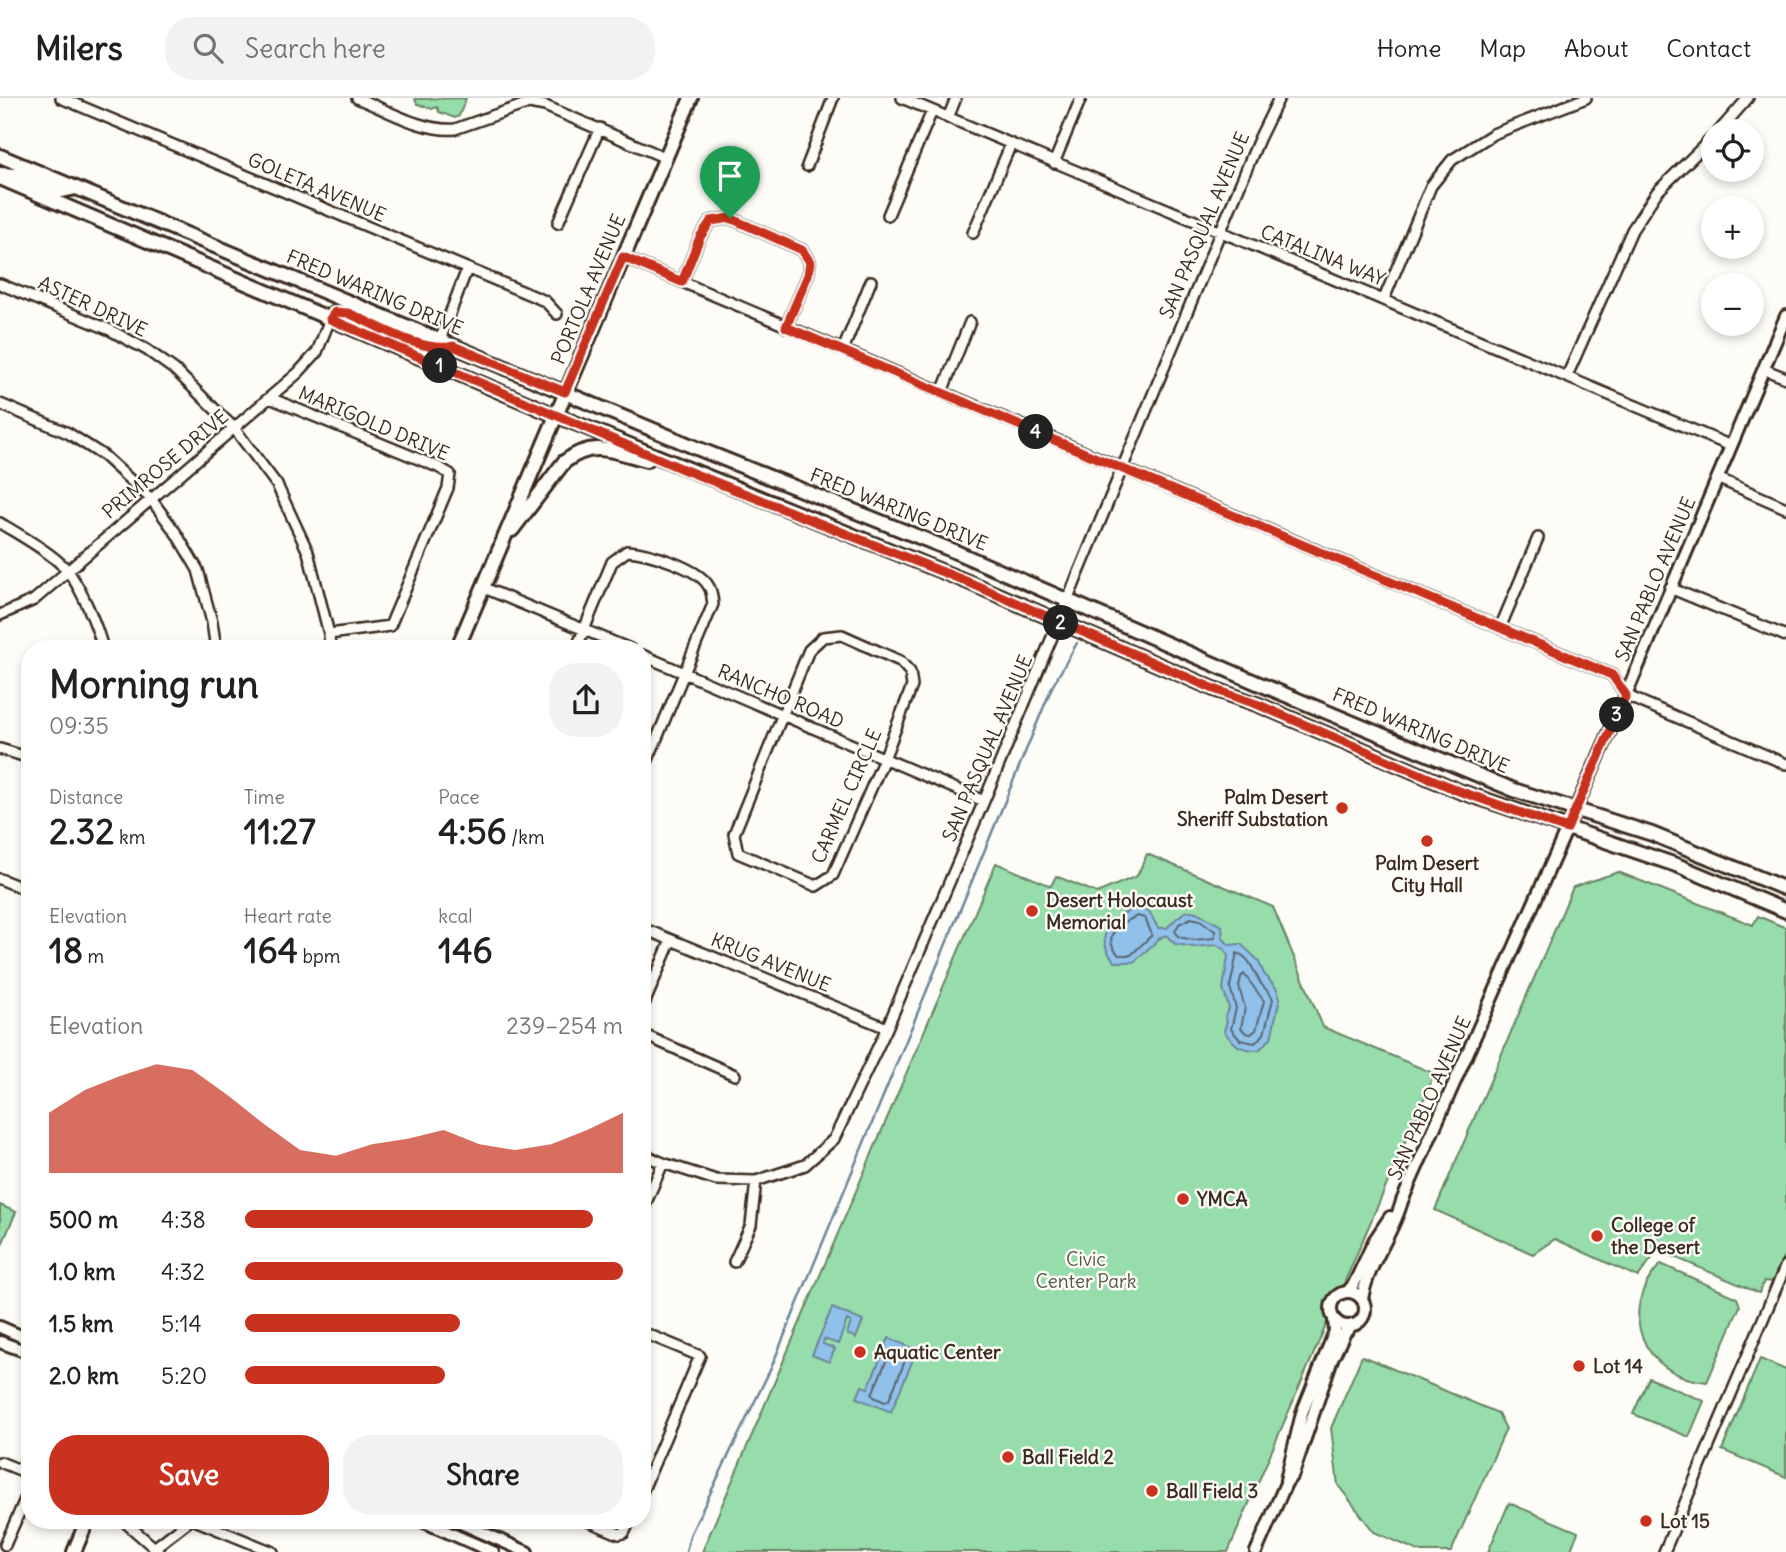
<!DOCTYPE html>
<html lang="en">
<head>
<meta charset="utf-8">
<style>
	body { margin:0; font-family:Delius,sans-serif; background:#f2f2f2; color:#202124; height:100vh; display:flex; flex-direction:column; font-size:26px; white-space:nowrap }
	* { box-sizing:border-box; margin:0 }
	p { font-size:23px; color:#757577 }
	.icon { flex:none; width:38px; height:38px; fill:none; stroke:currentColor; stroke-width:2; stroke-linecap:round; stroke-linejoin:round }
	.map { position:relative; flex:1; overflow:hidden }
	.details { position:absolute; left:21px; top:542px; width:630px; height:889px; display:flex; flex-direction:column; background:#fff; border-radius:28px; box-shadow:0 4px 10px #0003 }
	.details>* { flex:none }
	.tools { position:absolute; left:1701px; top:21px; display:grid; gap:14px }
	.tools a { display:grid; place-items:center; width:63px; height:63px; border-radius:50%; background:#fff; box-shadow:0 4px 10px #0003; font-size:35px }
	.pin { position:absolute; display:grid; place-items:center; width:60px; height:60px; color:#fff; margin:-72px -30px; border-radius:50% 50% 50% 0; rotate:-45deg; box-shadow:0 0 7px #0007 }
	.pin .icon { rotate:45deg }
	.km { position:absolute; width:35px; height:35px; margin:-18px; border-radius:50%; background:#222; color:#fff; font-size:19px; line-height:35px; text-align:center }
	.round { display:grid; place-items:center; flex:none; width:74px; height:74px; border-radius:28px; background:#f2f2f2 }
	.headline { display:flex; align-items:center; justify-content:space-between; height:119px; padding:0 28px }
	h1 { font-size:38px; font-weight:700; line-height:52px }
	.figures { display:grid; grid-template-columns:repeat(3,1fr); gap:10px; height:119px; padding:7px 28px }
	.figures div { display:grid; align-content:center }
	.figures b { font-size:35px; font-weight:700 }
	.figures small { font-size:19px; font-weight:400 }
	.figures p { font-size:19px }
	.chart { height:196px; padding:14px 28px }
	.chart p { display:flex; justify-content:space-between }
	.chart svg { width:100%; height:126px; margin-top:7px; fill:#c8321e; opacity:.7 }
	.primary-button { display:flex; gap:14px; margin-top:auto; padding:14px 28px }
	.primary-button a { flex:1; height:80px; border-radius:28px; background:#c8321e; color:#fff; font-size:28px; font-weight:700; line-height:80px; text-align:center }
	.primary-button a+a { background:#f2f2f2; color:#202124 }
	ul { padding:0 28px; list-style:none; font-size:23px }
	li { display:grid; grid-template-columns:112px 84px 1fr; align-items:center; height:52px }
	li i { height:18px; border-radius:9px; background:#c8321e }
	header { display:flex; align-items:center; gap:42px; box-sizing:border-box; height:98px; padding:0 35px; background:#fff; border-bottom:2px solid #e0e0e0 }
	header strong { font-size:33px }
	nav { display:flex; gap:38px; margin-inline-start:auto; font-size:24px }
	.search { width:490px; height:63px; background:#f2f2f2; display:flex; align-items:center; gap:18px; box-sizing:border-box; padding:0 24px; border-radius:28px; color:#757577; font-size:26px }
	.map>svg:first-child { display:block }
	.green { fill:#96ddab; stroke:#688464; stroke-width:2 }
	.water { fill:#8fc1eb; stroke:#6d8599; stroke-width:2 }
	.lines { fill:none; stroke-linecap:round; stroke-linejoin:round }
	.shore { stroke:#5d6670; stroke-width:2 }
	.stream { stroke:#6d8599; stroke-width:2.5 }
	.minor-casing { stroke:#3b2a1e; stroke-width:14 }
	.tertiary-casing { stroke:#3b2a1e; stroke-width:16 }
	.secondary-casing { stroke:#3b2a1e; stroke-width:18 }
	.minor { stroke:#fdfcf7; stroke-width:9 }
	.tertiary { stroke:#fdfcf7; stroke-width:10 }
	.secondary { stroke:#fdfcf7; stroke-width:12 }
	.route-casing { stroke:#fff; stroke-width:14 }
	.route { stroke:#c8321e; stroke-width:9 }
	.poi-dot { fill:#c8321e; stroke:#fdfcf7; stroke-width:2.5 }
	.labels { text-anchor:middle; dominant-baseline:central; stroke-width:5; stroke-linejoin:round; paint-order:stroke }
	.street-label { font-size:19px; fill:#3b2a1e; stroke:#fdfcf7 }
	.poi-label { font-size:19px; font-weight:bold; fill:#3b2a1e; stroke:#fdfcf7; text-anchor:start }
	.park-label { font-size:19px; fill:#525741; stroke:#fdfcf7 }
</style>
</head>
<body>
<header>
<strong>Milers</strong>
<div class="search"><svg class="icon" aria-label="search" viewBox="0 0 24 24"><circle cx="10" cy="10" r="6"/><path d="M15 15l6 6"/></svg>Search here</div>
<nav><a>Home</a><a>Map</a><a>About</a><a>Contact</a></nav>
</header>
<div class="map">
<svg width="1786" height="1454" viewBox="0 0 1786 1454">
	<rect width="100%" height="100%" fill="#fdfcf7"/>
	<filter id="ink" filterUnits="userSpaceOnUse"><feTurbulence type="fractalNoise" baseFrequency=".0143" numOctaves="2"/><feDisplacementMap in="SourceGraphic" scale="14" xChannelSelector="R" yChannelSelector="G"/><feConvolveMatrix kernelMatrix="1 2 1 2 8 2 1 2 1" color-interpolation-filters="sRGB"/></filter>
	<g filter="url(#ink)">
		<path class="green" d="M466 0 459 18 455 20 439 14 437 9 432 11 417 6 415 1Z
			M1147 756 1273 809 1323 929 1433 975 1429 989 1228 1454H702L996 765 1051 788 1056 778 1097 795 1137 778Z
			M1618 774 1753 827 1758 818 1786 830V1153L1773 1184 1764 1183 1759 1195 1658 1152 1638 1179 1555 1141 1533 1156 1435 1112 1573 789Z
			M0 1107 16 1114 0 1151Z
			M1661 1166 1737 1200 1740 1208 1707 1284C1643 1279 1615 1212 1661 1166Z
			M1362 1258 1498 1315 1506 1331 1451 1454H1421L1374 1434 1338 1387 1331 1330Z
			M1760 1261 1786 1272V1379L1722 1352Z
			M1649 1280 1704 1303 1689 1339 1633 1316Z
			M1509 1405 1578 1434 1570 1454H1488Z"/>
		<path class="water" d="M1137 810 1149 813 1158 830H1167C1193 801 1193 815 1222 828L1223 840 1229 847 1241 846 1258 862 1264 876 1277 891 1280 900 1271 940 1259 952C1241 952 1235 948 1224 933L1227 923 1225 918 1229 910 1223 891 1228 858 1225 852 1217 847 1194 849 1175 846 1166 837 1160 840 1134 864H1115C1093 839 1108 820 1137 810Z
			M832 1210 863 1223 856 1240 847 1236 851 1224 847 1222 838 1246 824 1241 823 1246 835 1251 829 1264 812 1257Z
			M889 1240 917 1252 891 1314 857 1300 862 1288 868 1290Z"/>
		<g class="lines">
			<path class="shore" d="M1137 818 1145 820 1152 837 1131 857H1119C1100 838 1119 826 1137 818Z
				M1191 820 1200 822 1215 833V840L1194 842 1179 839 1175 833 1179 826Z
				M1237 855C1252 860 1253 875 1262 887 1266 892 1270 894 1273 901L1264 936 1255 945 1240 942 1231 931 1236 910 1230 889Z
				M1244 876 1264 903 1256 932 1251 936 1246 935 1241 930 1245 910 1239 889 1241 879Z
				M895 1251 905 1255 907 1258 889 1302 885 1304 874 1299 872 1296 891 1252Z"/>
			<path class="stream" d="M686 1454 690 1437 771 1270 1052 589 1077 545"/>
			<g class="minor-casing">
				<path id="minor" d="M61 0 545 203 557 216
					M357 0C387 12 423 34 455 31L529 5 545 8 666 60
					M902 0 1731 348
					M948 20 956 0
					M1719 33 1748 0
					M1054 65 1081 0
					M807 68 833 0
					M888 117 932 13
					M558 125 600 30
					M973 135 1011 46
					M623 159 1612 577 1626 597 1632 600 1786 666
					M682 184 700 139 711 123 730 120 802 152 810 164 808 177 786 229
					M0 186 110 232 147 252 175 272 234 330 277 387 308 454 329 536 330 551
					M1384 201 1431 88 1452 62 1493 36 1586 0
					M440 242 467 171
					M843 252 871 183
					M1763 271 1786 280
					M1567 278 1632 132 1657 94 1713 39
					M942 294 970 224
					M270 300 438 369 450 376 448 390 390 528 329 536
					M0 306 68 335 104 358 151 401 176 435 198 472 212 524 216 551
					M1717 380 1786 410
					M0 425C20 437 52 455 67 472 82 491 97 528 103 551
					M482 489 630 551
					M1670 490 1786 538
					M0 517 34 502 298 275 317 254 330 221
					M1500 530 1538 440
					M842 537 900 563 910 574 912 588 884 661 833 777 816 788 738 755 734 736 809 552 823 539Z
					M576 551 612 464 627 453C647 454 700 470 709 489 712 493 712 501 713 506L642 676
					M642 557 984 703
					M0 651 30 660
					M0 781 30 793
					M642 830 887 930
					M642 911 671 842
					M642 936 735 977
					M642 1056 663 1065 716 1082 756 1083 805 1067 834 1041 887 930 984 703 1259 41 1279 0
					M642 1114 663 1065
					M734 1164 751 1127 756 1083
					M642 1234 700 1258 642 1394
					M0 1364 30 1376
					M127 1423 126 1425 159 1454
					M197 1423 273 1454
					M588 1423 619 1436 624 1435 630 1423
					M5 1447 30 1390
					M154 1450 189 1423
					M1664 1454 1786 1167"/>
			</g>
			<g class="tertiary-casing">
				<path id="tertiary" d="M1348 1193 1354 1186 1374 1143 1390 1119
					M1331 1211a17 17 0 1 1 34 0a17 17 0 1 1-34 0Z
					M1362 1201C1368 1165 1393 1137 1402 1103L1626 597 1786 218
					M0 1229 30 1242
					M0 1244 30 1255
					M1286 1382 1302 1315 1335 1233 1334 1222
					M422 1423 493 1454
					M456 1423 527 1454
					M1256 1454 1286 1385 1293 1376 1332 1261 1344 1236 1352 1227"/>
			</g>
			<g class="secondary-casing">
				<path id="secondary" d="M0 58 699 351 949 451 1255 584 1514 692 1652 736 1786 791
					M0 76 15 77 58 94 76 90
					M0 80 555 317 968 484 1214 591 1259 607 1459 693 1679 768 1786 813
					M330 221 335 214 348 215C376 227 423 255 453 248
					M512 432 564 364C594 341 614 354 647 362
					M457 551 691 0
					M74 1454 87 1423"/>
			</g>
			<use href="#minor" class="minor"/>
			<use href="#tertiary" class="tertiary"/>
			<use href="#secondary" class="secondary"/>
		</g>
	</g>
	<g class="lines" filter="url(#ink)">
		<g class="route-casing">
			<path id="route" d="M730 120 802 152 810 164 808 177 786 229 1612 577 1626 597 1567 731 1459 693 1259 607 1214 591 968 484 685 372 330 221 335 214 348 215C377 227 423 256 453 248L565 294 623 159 682 184 700 139 711 123Z"/>
		</g>
		<use href="#route" class="route"/>
	</g>
	<g class="poi-dot">
		<circle cx="1342" cy="710" r="7"/>
		<circle cx="1427" cy="743" r="7"/>
		<circle cx="1032" cy="813" r="7"/>
		<circle cx="1183" cy="1101" r="7"/>
		<circle cx="1597" cy="1138" r="7"/>
		<circle cx="860" cy="1254" r="7"/>
		<circle cx="1579" cy="1268" r="7"/>
		<circle cx="1008" cy="1359" r="7"/>
		<circle cx="1152" cy="1393" r="7"/>
		<circle cx="1646" cy="1423" r="7"/>
	</g>
	<g class="labels">
		<g class="street-label">
			<text transform="translate(317 89) rotate(23)">GOLETA AVENUE</text>
			<text transform="translate(1204 127) rotate(-67)">SAN PASQUAL AVENUE</text>
			<text transform="translate(1323 157) rotate(22)">CATALINA WAY</text>
			<text transform="translate(588 191) rotate(-67)">PORTOLA AVENUE</text>
			<text transform="translate(375 194) rotate(23)">FRED WARING DRIVE</text>
			<text transform="translate(93 208) rotate(25)">ASTER DRIVE</text>
			<text transform="translate(374 325) rotate(23)">MARIGOLD DRIVE</text>
			<text transform="translate(165 366) rotate(-40)">PRIMROSE DRIVE</text>
			<text transform="translate(899 411) rotate(22)">FRED WARING DRIVE</text>
			<text transform="translate(1655 481) rotate(-67)">SAN PABLO AVENUE</text>
			<text transform="translate(781 598) rotate(23)">RANCHO ROAD</text>
			<text transform="translate(1421 632) rotate(23)">FRED WARING DRIVE</text>
			<text transform="translate(987 650) rotate(-67)">SAN PASQUAL AVENUE</text>
			<text transform="translate(846 698) rotate(-66)">CARMEL CIRCLE</text>
			<text transform="translate(771 864) rotate(22)">KRUG AVENUE</text>
			<text transform="translate(1429 1000) rotate(-66)">SAN PABLO AVENUE</text>
		</g>
		<g class="poi-label">
			<text x="1328" y="699" text-anchor="end">Palm Desert<tspan x="1328" dy="22">Sheriff Substation</tspan></text>
			<text x="1427" y="765" text-anchor="middle">Palm Desert<tspan x="1427" dy="22">City Hall</tspan></text>
			<text x="1046" y="802">Desert Holocaust<tspan x="1046" dy="22">Memorial</tspan></text>
			<text x="1197" y="1101">YMCA</text>
			<text x="1611" y="1127">College of<tspan x="1611" dy="22">the Desert</tspan></text>
			<text x="874" y="1254">Aquatic Center</text>
			<text x="1593" y="1268">Lot 14</text>
			<text x="1022" y="1359">Ball Field 2</text>
			<text x="1166" y="1393">Ball Field 3</text>
			<text x="1660" y="1423">Lot 15</text>
		</g>
		<g class="park-label">
			<text x="1086" y="1161">Civic<tspan x="1086" dy="22">Center Park</tspan></text>
		</g>
	</g>
</svg>
<div class="tools">
<a><svg class="icon" aria-label="locate" viewBox="0 0 24 24"><circle cx="12" cy="12" r="6"/><path d="M12 2v4M12 18v4M2 12h4M18 12h4"/></svg></a>
<a>+</a>
<a>−</a>
</div>
<div class="pin" style="left:730px;top:120px;background:#1e9e55"><svg class="icon" aria-label="arrive" viewBox="0 0 24 24"><path d="M6 21V4h12l-3 4 3 4H6"/></svg></div>
<b class="km" style="left:440px;top:268px">1</b>
<b class="km" style="left:1061px;top:525px">2</b>
<b class="km" style="left:1617px;top:617px">3</b>
<b class="km" style="left:1036px;top:334px">4</b>
<section class="details">
<div class="headline"><div><h1>Morning run</h1><p>09:35</p></div><a class="round"><svg class="icon" aria-label="share" viewBox="0 0 24 24"><path d="M12 15V3M7 8l5-5 5 5M5 13v7h14v-7"/></svg></a></div>
<div class="figures">
<div><p>Distance</p><b>2.32<small> km</small></b></div>
<div><p>Time</p><b>11:27</b></div>
<div><p>Pace</p><b>4:56<small> /km</small></b></div>
</div>
<div class="figures">
<div><p>Elevation</p><b>18<small> m</small></b></div>
<div><p>Heart rate</p><b>164<small> bpm</small></b></div>
<div><p>kcal</p><b>146</b></div>
</div>
<div class="chart"><p><span>Elevation</span>239–254 m</p>
<svg viewBox="0 0 160 44" preserveAspectRatio="none"><path d="M0 44V23L10 15L20 10L30 6L40 8L50 17L60 27L70 36L80 38L90 34L100 32L110 29L120 34L130 36L140 34L150 29L160 23V44z"/></svg>
</div>
<ul>
<li><b>500 m</b>4:38<i style="width:92%"></i></li>
<li><b>1.0 km</b>4:32<i style="width:100%"></i></li>
<li><b>1.5 km</b>5:14<i style="width:57%"></i></li>
<li><b>2.0 km</b>5:20<i style="width:53%"></i></li>
</ul>
<div class="primary-button"><a>Save</a><a>Share</a></div>
</section>
</div>
</body>
</html>
